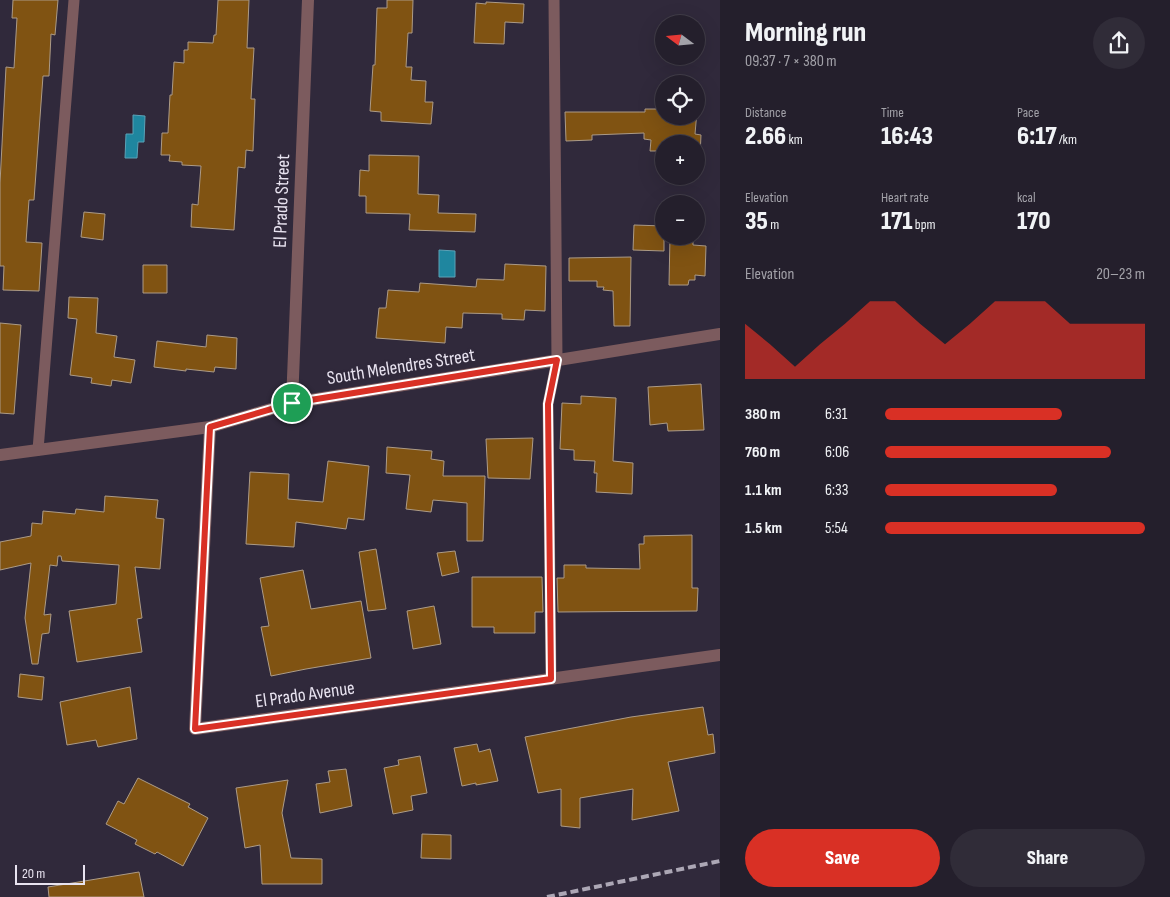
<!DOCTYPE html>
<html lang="en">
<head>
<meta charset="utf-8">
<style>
	body { margin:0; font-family:"Sofia Sans Condensed",sans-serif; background:#302c38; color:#f1f3f6; height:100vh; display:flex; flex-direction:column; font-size:19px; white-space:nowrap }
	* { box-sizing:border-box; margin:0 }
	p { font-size:16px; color:#a3a2a9 }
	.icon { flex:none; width:28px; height:28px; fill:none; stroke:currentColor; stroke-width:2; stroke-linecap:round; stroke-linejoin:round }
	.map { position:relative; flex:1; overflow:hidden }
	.details { display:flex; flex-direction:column; background:#241f2c; width:450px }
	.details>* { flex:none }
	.needle { width:32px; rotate:286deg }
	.controls { position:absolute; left:655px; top:15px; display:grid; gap:10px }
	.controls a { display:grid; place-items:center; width:50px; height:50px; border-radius:50%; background:#241f2c; box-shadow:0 5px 20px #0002,0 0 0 1px #413d48; font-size:25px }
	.scale { position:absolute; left:15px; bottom:12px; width:70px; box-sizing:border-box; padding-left:5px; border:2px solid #e8e3f0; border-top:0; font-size:14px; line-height:18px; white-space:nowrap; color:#e8e3f0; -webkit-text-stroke:4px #30293b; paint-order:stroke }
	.pin { position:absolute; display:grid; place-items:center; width:42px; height:42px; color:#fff; margin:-21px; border:2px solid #fff; border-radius:50%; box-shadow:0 1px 5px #0007 }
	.round { display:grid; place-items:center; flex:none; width:52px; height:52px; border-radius:26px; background:#302c38 }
	.overview { display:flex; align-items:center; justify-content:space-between; height:85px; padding:0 25px }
	h1 { font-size:28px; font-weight:800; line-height:38px }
	.metrics { display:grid; grid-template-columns:repeat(3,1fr); gap:8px; height:85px; padding:5px 25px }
	.metrics div { display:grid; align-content:center }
	.metrics b { font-size:25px; font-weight:800 }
	.metrics small { font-size:14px; font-weight:400 }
	.metrics p { font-size:14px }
	.chart { height:140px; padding:10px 25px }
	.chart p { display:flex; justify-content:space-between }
	.chart svg { width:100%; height:90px; margin-top:5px; fill:#d93025; opacity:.7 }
	.primary-button { display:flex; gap:10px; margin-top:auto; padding:10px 25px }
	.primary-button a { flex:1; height:58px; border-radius:30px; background:#d93025; color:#fff; font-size:20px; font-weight:800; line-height:58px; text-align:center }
	.primary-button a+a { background:#302c38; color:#f1f3f6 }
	ul { padding:0 25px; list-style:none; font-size:16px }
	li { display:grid; grid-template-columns:80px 60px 1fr; align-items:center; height:38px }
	li i { height:12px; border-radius:6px; background:#d93025 }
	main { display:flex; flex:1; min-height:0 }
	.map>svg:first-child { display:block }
	.water { fill:#1f869f; stroke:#5ba2b7 }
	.building { fill:#805312; stroke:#ac9b87 }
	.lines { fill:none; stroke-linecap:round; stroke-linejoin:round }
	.service { stroke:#7c5b5e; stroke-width:11 }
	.minor { stroke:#7c5b5e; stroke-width:12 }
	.rail { stroke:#aca7b5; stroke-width:4; stroke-dasharray:8 4; stroke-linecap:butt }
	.route-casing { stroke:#fff; stroke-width:10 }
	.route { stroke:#d93025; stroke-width:6 }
	.labels { text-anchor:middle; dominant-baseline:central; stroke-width:5; stroke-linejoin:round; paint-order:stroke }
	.street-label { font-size:19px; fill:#e8e3f0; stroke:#30293b }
</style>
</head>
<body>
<main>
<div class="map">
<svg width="720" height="897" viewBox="0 0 720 897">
	<rect width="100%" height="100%" fill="#30293b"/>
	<path class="water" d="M133 115 145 116 144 142H138L137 158H125L126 134H133Z
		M439 250 455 251V277H439Z"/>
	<path class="building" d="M13 0H58L55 35 51 34 49 76H43L34 200H29L26 242 42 243 39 291 3 290 4 266H0V183L6 67 14 68 17 18H12Z
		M218 0H249L247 48H254L251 99H255L253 151 246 150 245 168 238 167 234 230 191 227 192 204 198 205 201 166 182 165V162L169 161 170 155H161L162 133H168L170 95H172L174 62 184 63V50H188V42L213 43 214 35H216Z
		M387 0H413L412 33H408L406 67H412L411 80 426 81 425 102H433L431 124 381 121V112L370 111 373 65H375L377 8H387Z
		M486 2 524 4 523 23 505 22 504 44 474 43 476 3 486 4Z
		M645 109H664V116H696L697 111 695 134 701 135 700 156H696V144H664V155L661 154V151H650L651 140 644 139V133L592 135V140L566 141 565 112H645Z
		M369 155 419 156 418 194 439 195 438 213 476 214 475 232 409 230 410 214 366 213V196H359L360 170 369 171Z
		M84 212 105 214 103 240 81 237Z
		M634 225 664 226V251L633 250Z
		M670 236H693V245L706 246 705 276 695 275V280H689L688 285H669Z
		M631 257 630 326H614L613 291 603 290 604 287H597V281H569V258Z
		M505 264 546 266 545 311 525 310 524 320 502 319V314L463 313 462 328 446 327 445 343 376 338 379 308H386L388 290 419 292 420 283 476 287 477 279 504 280Z
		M143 265H167V293H143Z
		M69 297 98 298 96 333 117 336 114 357 135 360 131 383 112 380 111 386 91 383 92 378 70 375 77 319 68 318Z
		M0 323 21 325 14 414 0 413Z
		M207 335 237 338 236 369 215 367 214 372 186 369V371L154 367 157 341 206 347Z
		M701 384 704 430 668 431 667 423 650 425 648 387Z
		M581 396 616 398 613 461 633 463 632 494 596 492 597 473H594L595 461 574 460V450L560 449 562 403 581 404Z
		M533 438 530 479 488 478 486 439Z
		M387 447 432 451 431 459 444 461 443 476H485L483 541H467V503L433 500 431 512 406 509 410 475 386 473Z
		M328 461 369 466 364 520 348 518 346 529 296 522 294 547 246 544 250 472 289 474 288 499 323 502Z
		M105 496 158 500 156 518 164 519 160 569 135 567 142 618 137 619 142 652 77 662 69 611 116 604 119 565 62 561 61 556H58L57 566 50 565 44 615 51 614 49 633 42 634 38 664H32L25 618 31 563 0 570V542L31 536 32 523 42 524 43 511 75 514 76 509 104 512Z
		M692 535V588H698L697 611 558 612 557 578H564V565H586V568L640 569 639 544H644V536Z
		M376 549 386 609 368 611 359 552Z
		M455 551 459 572 442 576 437 553Z
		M303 570 311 609 361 601 371 658 306 669 271 676 261 627 269 626 260 578Z
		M472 577H542L543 612H535V633H494V627H472Z
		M434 606 441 644 413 649 407 611Z
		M20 674 44 677 42 700 18 697Z
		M130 687 137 739 98 747 96 740 67 745 60 702Z
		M703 707 708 735 713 734 715 753 668 762 679 811 632 820 633 789 580 798V828L561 826V789L538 793 525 737 631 717Z
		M477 744 479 752 490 749 498 781 476 785V783L462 786 454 748Z
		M420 756 427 793 411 796 413 810 393 814 384 768 399 765 398 760Z
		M346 769 352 806 320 813 316 784 330 782 328 771Z
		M138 778 190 804 188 807 208 818 183 866 157 852 155 854 135 844 137 840 106 824 118 801 124 804Z
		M288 780 282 813 291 858 322 859V884H262L260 845 245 848 236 788Z
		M422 834 451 835V859L421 858Z
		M139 872 144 897H49L48 887Z"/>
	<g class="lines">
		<path class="service" d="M38 450 74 0
			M551 679 548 404 557 360 554 0"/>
		<path class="minor" d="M292 403 308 0
			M210 427 195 729 720 655
			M0 455 210 427 292 403 720 334"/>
		<path class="rail" d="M547 897 720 861"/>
	</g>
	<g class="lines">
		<g class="route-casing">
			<path id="route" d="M557 360 548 404 551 679 195 729 210 427 292 403Z"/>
		</g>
		<use href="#route" class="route"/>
	</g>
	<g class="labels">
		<g class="street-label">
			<text transform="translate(282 201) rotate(-88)">El Prado Street</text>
			<text transform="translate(401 367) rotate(-9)">South Melendres Street</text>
			<text transform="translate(305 695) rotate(-8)">El Prado Avenue</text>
		</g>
	</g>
</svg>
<div class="controls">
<a><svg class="needle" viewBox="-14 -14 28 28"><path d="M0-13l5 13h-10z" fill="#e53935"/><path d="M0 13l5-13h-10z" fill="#a3a2a9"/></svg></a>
<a><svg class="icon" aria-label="locate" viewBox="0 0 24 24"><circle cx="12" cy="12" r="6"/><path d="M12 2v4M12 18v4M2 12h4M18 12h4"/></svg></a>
<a>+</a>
<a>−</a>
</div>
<div class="scale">20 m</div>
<div class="pin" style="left:292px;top:403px;background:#1e9e55"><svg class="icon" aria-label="arrive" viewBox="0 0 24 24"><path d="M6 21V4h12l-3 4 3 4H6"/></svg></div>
</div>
<section class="details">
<div class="overview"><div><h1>Morning run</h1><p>09:37 · 7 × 380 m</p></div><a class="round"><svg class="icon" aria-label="share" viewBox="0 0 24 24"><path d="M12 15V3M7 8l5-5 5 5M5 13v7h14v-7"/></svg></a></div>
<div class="metrics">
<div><p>Distance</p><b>2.66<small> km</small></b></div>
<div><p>Time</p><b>16:43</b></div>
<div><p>Pace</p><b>6:17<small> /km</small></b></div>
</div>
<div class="metrics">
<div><p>Elevation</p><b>35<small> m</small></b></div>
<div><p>Heart rate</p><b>171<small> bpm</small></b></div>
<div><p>kcal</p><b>170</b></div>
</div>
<div class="chart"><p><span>Elevation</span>20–23 m</p>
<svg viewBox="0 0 160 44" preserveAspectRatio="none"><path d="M0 44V17L10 27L20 38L30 27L40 17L50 6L60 6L70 17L80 27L90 17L100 6L110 6L120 6L130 17L140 17L150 17L160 17V44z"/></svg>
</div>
<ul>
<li><b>380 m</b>6:31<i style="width:68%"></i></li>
<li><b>760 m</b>6:06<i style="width:87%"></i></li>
<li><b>1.1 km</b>6:33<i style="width:66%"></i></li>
<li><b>1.5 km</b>5:54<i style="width:100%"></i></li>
</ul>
<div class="primary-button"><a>Save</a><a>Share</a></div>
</section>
</main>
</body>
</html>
